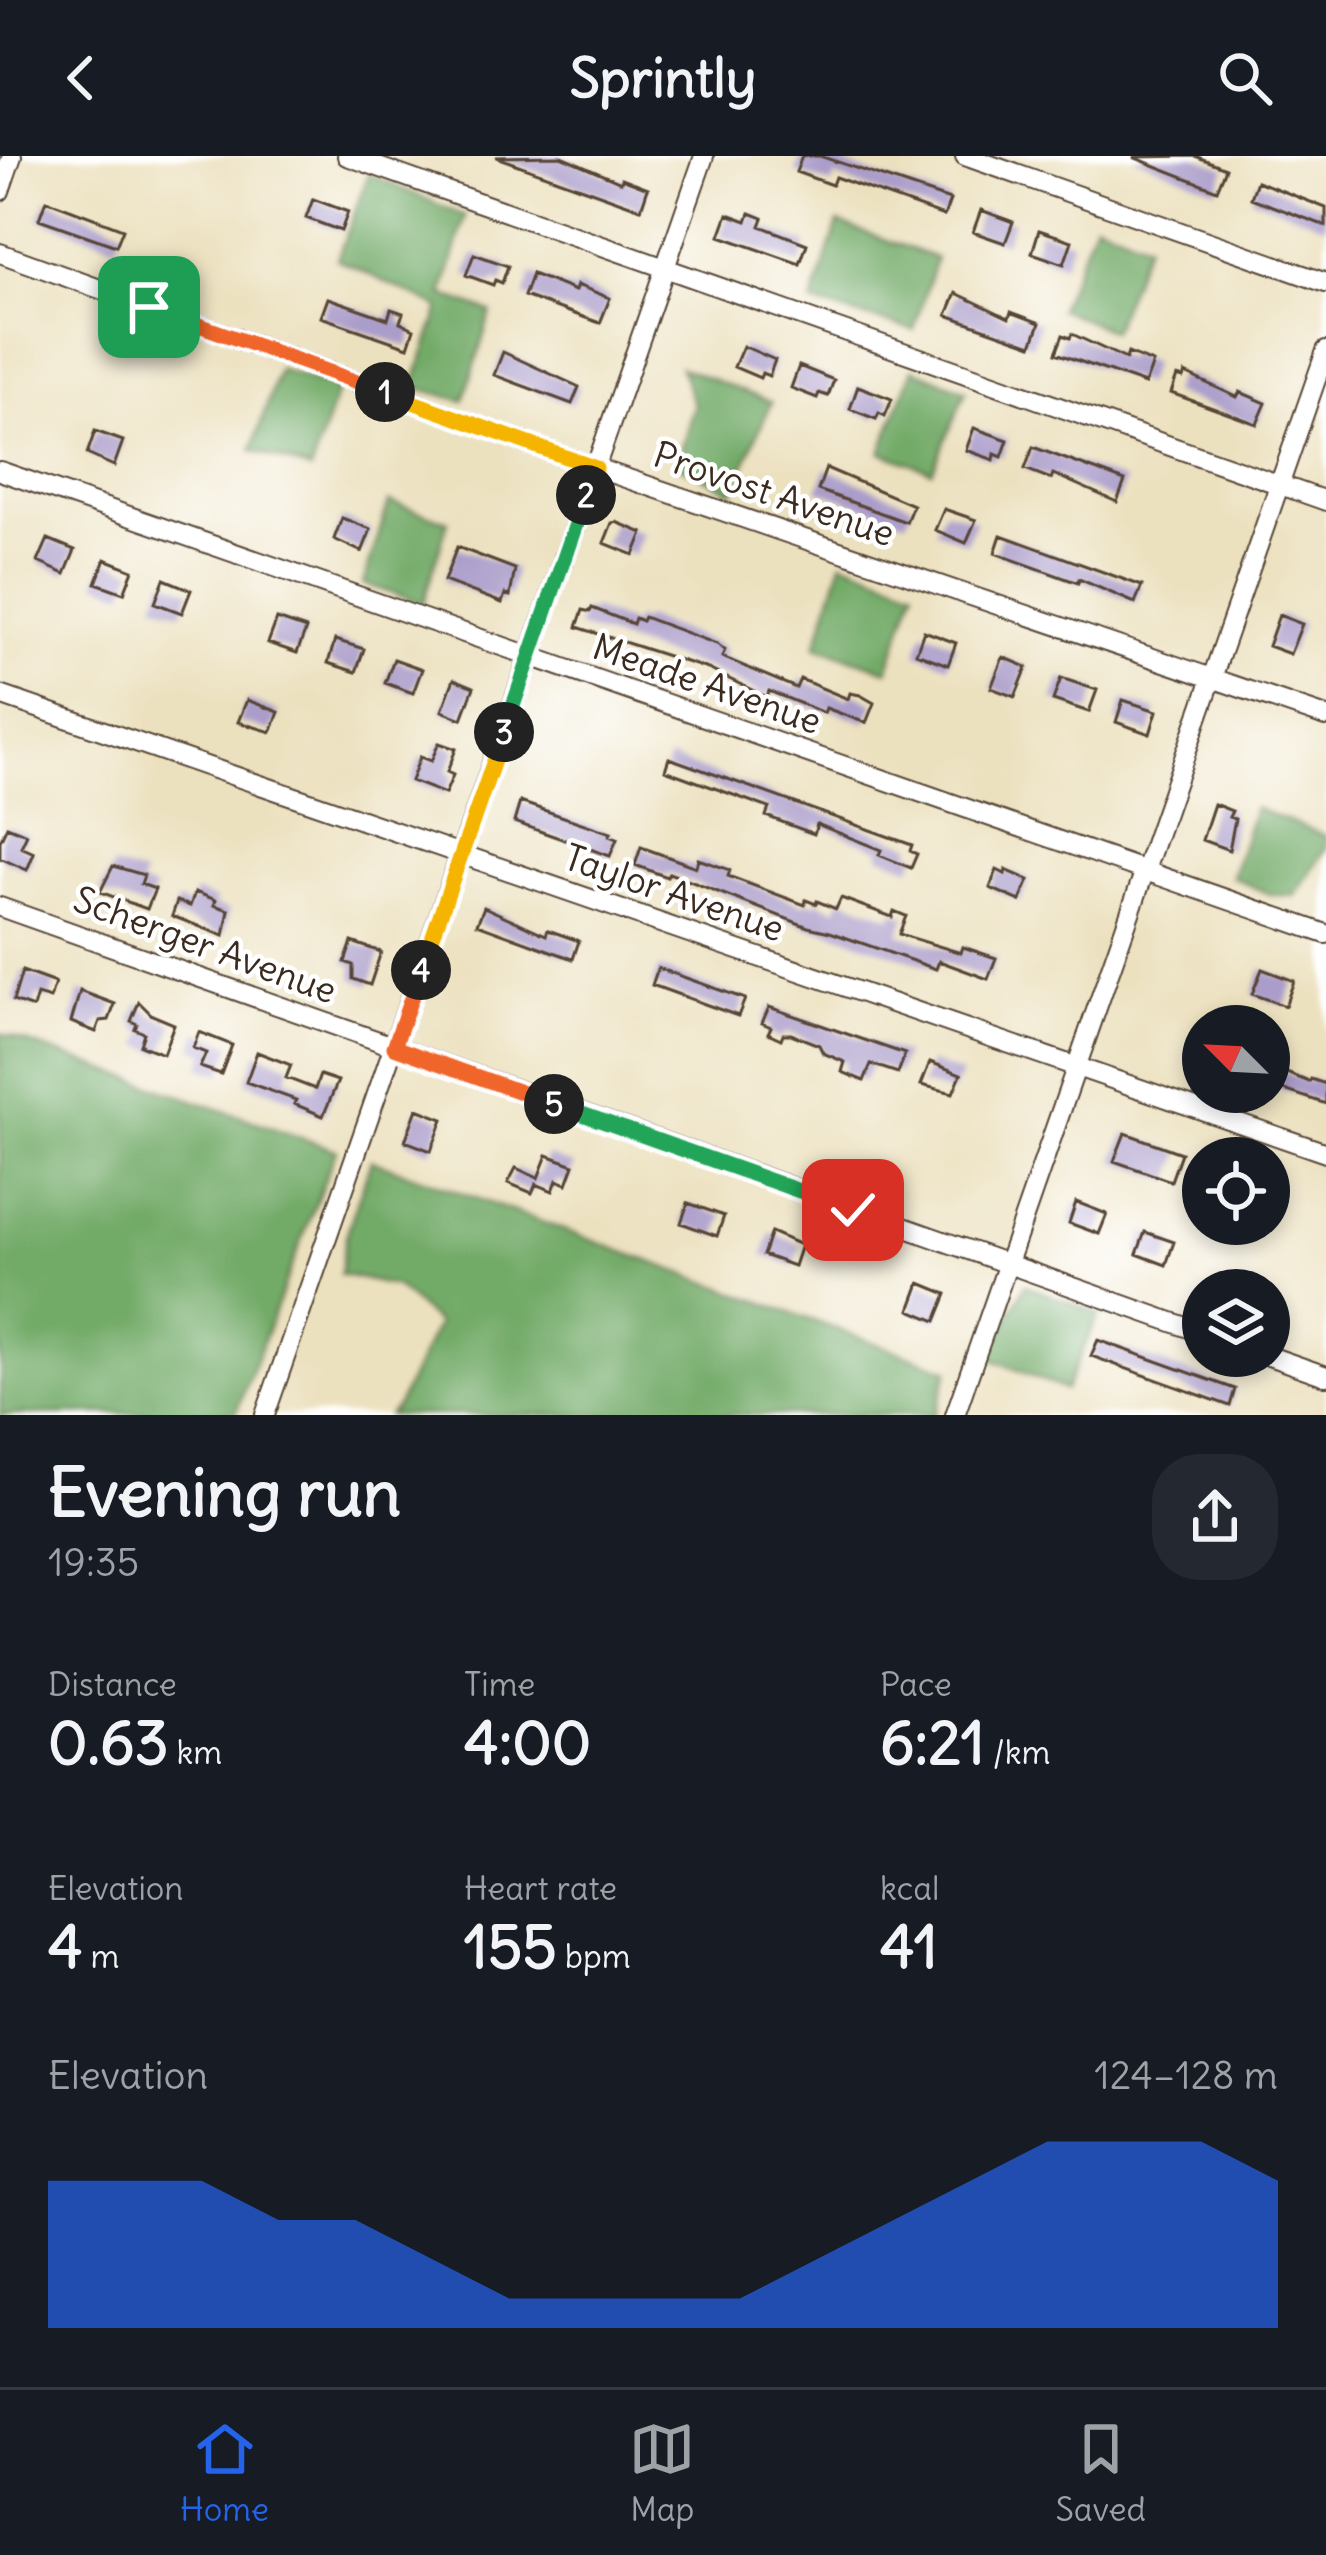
<!DOCTYPE html>
<html lang="en">
<head>
<meta charset="utf-8">
<style>
	body { margin:0; font-family:Delius,sans-serif; background:#242831; color:#f1f3f6; height:100vh; display:flex; flex-direction:column; font-size:45px; white-space:nowrap }
	* { box-sizing:border-box; margin:0 }
	p { font-size:39px; color:#9ea1a6 }
	.icon { flex:none; width:66px; height:66px; fill:none; stroke:currentColor; stroke-width:2; stroke-linecap:round; stroke-linejoin:round }
	.map { position:relative; height:1259px; overflow:hidden }
	.side { display:flex; flex-direction:column; background:#171b24; flex:1 }
	.side>* { flex:none }
	.needle { width:78px; rotate:294deg }
	.fabs { position:absolute; left:1182px; top:849px; display:grid; gap:24px }
	.fabs a { display:grid; place-items:center; width:108px; height:108px; border-radius:50%; background:#171b24; box-shadow:0 6px 18px #0003; font-size:60px }
	.pin { position:absolute; display:grid; place-items:center; width:102px; height:102px; color:#fff; margin:-51px; border-radius:24px; box-shadow:0 6px 18px #0006 }
	.km { position:absolute; width:60px; height:60px; margin:-30px; border-radius:50%; background:#222; color:#fff; font-size:33px; line-height:60px; text-align:center }
	.round { display:grid; place-items:center; flex:none; width:126px; height:126px; border-radius:48px; background:#242831 }
	.headline { display:flex; align-items:center; justify-content:space-between; height:204px; padding:0 48px }
	h1 { font-size:66px; font-weight:700; line-height:90px }
	.metrics { display:grid; grid-template-columns:repeat(3,1fr); gap:18px; height:204px; padding:12px 48px }
	.metrics div { display:grid; align-content:center }
	.metrics b { font-size:60px; font-weight:700 }
	.metrics small { font-size:33px; font-weight:400 }
	.metrics p { font-size:33px }
	.chart { height:336px; padding:24px 48px }
	.chart p { display:flex; justify-content:space-between }
	.chart svg { width:100%; height:216px; margin-top:12px; fill:#2563eb; opacity:.7 }
	header { display:flex; justify-content:space-between; align-items:center; height:156px; padding:0 48px; background:#171b24; font-size:54px; font-weight:700 }
	.dock { display:flex; justify-content:space-around; align-items:center; height:168px; border-top:3px solid #363941; background:#171b24; font-size:33px; color:#9ea1a6 }
	.dock a { display:grid; justify-items:center; gap:6px }
	.dock .selected { color:#2563eb }
	.map>svg:first-child { display:block }
	.forest { fill:#72aa68; stroke:#566a43; stroke-width:3 }
	.building { fill:#ab9dca }
	.lines { fill:none; stroke-linecap:round; stroke-linejoin:round }
	.street-casing { stroke:#564536; stroke-width:22 }
	.street { stroke:#fff; stroke-width:18 }
	.split-1-casing { stroke:#fff; stroke-width:24 }
	.split-2-casing { stroke:#fff; stroke-width:24 }
	.split-3-casing { stroke:#fff; stroke-width:24 }
	.split-4-casing { stroke:#fff; stroke-width:24 }
	.split-5-casing { stroke:#fff; stroke-width:24 }
	.split-6-casing { stroke:#fff; stroke-width:24 }
	.split-7-casing { stroke:#fff; stroke-width:24 }
	.split-1 { stroke:#f0652b; stroke-width:15 }
	.split-2 { stroke:#f5b400; stroke-width:15 }
	.split-3 { stroke:#22a559; stroke-width:15 }
	.split-4 { stroke:#f5b400; stroke-width:15 }
	.split-5 { stroke:#f0652b; stroke-width:15 }
	.split-6 { stroke:#22a559; stroke-width:15 }
	.split-7 { stroke:#22a559; stroke-width:15 }
	.labels { text-anchor:middle; dominant-baseline:central; stroke-width:9; stroke-linejoin:round; paint-order:stroke }
	.street-label { font-size:36px; fill:#3b2a1e; stroke:#fff }
</style>
</head>
<body>
<header><svg class="icon" aria-label="back" viewBox="0 0 24 24"><path d="M15 5l-7 7 7 7"/></svg>Sprintly<svg class="icon" aria-label="search" viewBox="0 0 24 24"><circle cx="10" cy="10" r="6"/><path d="M15 15l6 6"/></svg></header>
<div class="map">
<svg width="1326" height="1259" viewBox="0 0 1326 1259">
	<rect width="100%" height="100%" fill="#fff"/>
	<filter id="ink" filterUnits="userSpaceOnUse"><feTurbulence type="fractalNoise" baseFrequency=".00833" numOctaves="2"/><feDisplacementMap in="SourceGraphic" scale="24" xChannelSelector="R" yChannelSelector="G"/><feConvolveMatrix kernelMatrix="1 2 1 2 8 2 1 2 1" color-interpolation-filters="sRGB"/></filter>
	<filter id="wash" filterUnits="userSpaceOnUse"><feTurbulence type="fractalNoise" baseFrequency=".004" numOctaves="4" result="noise"/><feDisplacementMap in="SourceGraphic" scale="48" xChannelSelector="R" yChannelSelector="G"/><feGaussianBlur stdDeviation="2.7" result="paint"/><feColorMatrix in="noise" values="0 0 0 0 0 0 0 0 0 0 0 0 0 0 0 0 0 1.4 0 .05"/><feComposite in="paint" operator="in"/></filter>
	<g filter="url(#wash)">
		<rect width="100%" height="100%" fill="#ece1bf"/>
		<path class="forest" d="M369 18 465 60 443 139 491 156 464 245 413 231 440 152 337 103Z
			M1095 66 1147 87 1112 175 1059 153Z
			M838 67 936 102 914 174 812 147Z
			M680 211 771 246 733 336 677 309 694 248Z
			M279 213 338 232 311 314 252 294Z
			M913 213 966 235 932 315 881 296Z
			M389 346 448 365 423 447 363 428Z
			M842 405 915 433 888 514 816 491Z
			M1254 652 1326 680V692L1295 740 1269 738 1232 721Z
			M0 877 336 994 236 1256 0 1259Z
			M371 1004 949 1214 934 1259H388L398 1248 437 1168 397 1131 340 1118 346 1080Z
			M1025 1129 1099 1158 1065 1234 989 1202Z"/>
		<g id="blocks">
			<path class="building" d="M561 0 621 26 622 22 648 32 641 53 496 1Z
				M802 0H820L950 44 944 60 835 21 832 29 796 16Z
				M1195 0 1226 12 1217 34 1133 1Z
				M1257 25 1326 52V70L1251 42Z
				M313 43 348 56 341 75 306 62Z
				M46 44 123 73 116 90 39 63Z
				M981 54 1013 66 1005 87 973 76Z
				M750 57 763 62 760 70 807 88 800 108 720 80 728 58 747 65Z
				M1039 74 1072 85 1064 108 1032 97Z
				M474 98 508 110 502 127 495 124 493 129 466 119Z
				M532 118 575 135 577 129 610 142 600 167 524 140Z
				M956 137 1009 162 1011 156 1040 167 1032 189 947 159Z
				M328 142 388 163 391 153 403 157 400 166 414 173 408 191 321 161Z
				M1072 178 1126 203 1128 197 1153 207 1145 228 1056 197 1063 179 1070 182Z
				M743 190 775 204 769 220 762 217 760 222 734 211Z
				M503 196 579 231 572 248 494 219Z
				M799 210 834 224 828 240 819 237 817 242 791 232Z
				M1185 217 1237 241 1240 236 1266 247 1257 268 1171 237 1177 220 1183 222Z
				M858 230 892 243 885 260 879 257 876 263 850 253Z
				M974 272 1008 284 1002 301 995 298 994 304 966 294Z
				M95 275 123 285 114 310 87 298Z
				M1033 291 1125 325 1117 346 1053 318 1051 323 1025 313Z
				M826 312 913 349 906 366 818 334Z
				M944 353 976 364 966 387 935 374Z
				M342 362 371 373 362 396 334 383Z
				M616 366 643 377 634 399 604 387 612 367Z
				M1001 379 1142 430 1135 447 1079 423 1078 427 995 397Z
				M48 383 75 394 65 418 38 406Z
				M457 391 515 413 510 440 505 438 502 447 444 425Z
				M105 403 133 414 124 437 96 427Z
				M164 423 191 434 182 457 155 447Z
				M592 452 633 468 635 462 642 465 644 461 717 488 725 494 722 501 796 532 800 523 848 543 850 537 860 539 874 547 866 567 826 552 824 557 769 535 767 541 708 513 577 471 583 454 590 456Z
				M1279 459 1302 468 1290 498 1268 490Z
				M277 463 306 473 297 497 268 487Z
				M924 475 956 487 948 509 916 497Z
				M335 484 364 493 356 516 328 507Z
				M1003 501 1027 511 1015 541 991 532Z
				M394 503 422 513 413 537 385 527Z
				M1061 522 1097 534 1089 556 1053 544Z
				M454 523 474 531 462 563 442 555Z
				M247 544 279 556 271 576 238 566Z
				M1123 544 1157 555 1150 578 1116 566Z
				M439 587 456 593 447 616 453 619 445 638 411 625 420 601 431 605Z
				M669 602 912 689 910 695 917 698 911 712 879 699 881 694 817 668 814 678 766 660 769 652 665 614Z
				M520 646 611 677 609 680 617 683 610 700 514 666Z
				M1214 648 1232 655 1229 661 1235 663 1229 694 1202 684Z
				M7 670 27 678 21 691 34 697 27 714 0 702V685Z
				M641 691 696 711 698 703 730 714 728 720 805 749 806 744 816 748 817 745 836 753 841 742 892 761 894 755 906 760 899 778 961 797 963 791 996 802 988 823 939 805 936 813 830 776 808 771 669 717 667 721 635 709Z
				M113 710 144 719 141 728 155 733 147 753 100 736Z
				M997 714 1005 718 1006 714 1029 724 1020 745 990 732Z
				M195 736 216 744 214 749 229 754 224 780 172 760 177 745 190 750Z
				M484 751 546 779 548 774 579 785 573 803 477 768Z
				M352 786 381 796 370 829 353 823V809L345 806Z
				M658 812 745 843 738 860 652 829Z
				M1262 813 1294 825 1285 850 1252 838Z
				M22 815 55 827 50 843 37 839 33 852 13 845Z
				M80 835 115 848 109 864 100 865 96 876 71 866Z
				M139 846 152 859 174 868 163 898 140 889 144 877 135 873 137 868 131 865Z
				M769 851 905 898 898 917 871 908 864 925 842 916 845 906 823 897 819 889 791 878H783L781 883 768 877 771 871 762 867Z
				M199 876 232 889 221 918 200 911 206 897 193 892Z
				M257 896 291 909 286 922 315 933 320 919 338 925 323 960 294 948 296 944 246 926Z
				M930 906 961 918 953 937 921 929Z
				M1269 910 1309 926 1311 923 1326 928V948L1269 929Z
				M417 953 443 963 431 995 405 985Z
				M1125 977 1181 997 1171 1025 1114 1005Z
				M547 999 574 1009 567 1028 557 1024 553 1035 536 1028 532 1037 508 1027 516 1012 538 1022Z
				M1076 1046 1107 1058 1099 1078 1069 1067Z
				M688 1047 724 1060 717 1080 681 1067Z
				M771 1076 801 1089 794 1110 763 1099Z
				M1145 1076 1174 1086 1166 1109 1137 1098Z
				M920 1127 947 1138 936 1165 910 1154Z
				M1098 1184 1235 1233 1230 1250 1091 1200Z"/>
		</g>
	</g>
	<g filter="url(#ink)">
		<use href="#blocks" fill-opacity="0" stroke="#564536" stroke-width="3"/>
		<g class="lines">
			<g class="street-casing">
				<path id="street" d="M347 0 1326 345
					M965 0 1326 127
					M0 35 12 0
					M0 97 596 312 1326 561
					M0 315 1326 778
					M0 539 1326 997
					M0 751 1203 1177
					M1269 1200 1326 1220
					M265 1259 704 0
					M955 1259 1326 195"/>
			</g>
			<use href="#street" class="street"/>
		</g>
	</g>
	<g class="lines" filter="url(#ink)">
		<g class="split-1-casing">
			<path id="split-1" d="M149 151 385 236"/>
		</g>
		<g class="split-2-casing">
			<path id="split-2" d="M385 236 596 312 586 339"/>
		</g>
		<g class="split-3-casing">
			<path id="split-3" d="M504 576 586 339"/>
		</g>
		<g class="split-4-casing">
			<path id="split-4" d="M421 814 504 576"/>
		</g>
		<g class="split-5-casing">
			<path id="split-5" d="M421 814 394 891 554 948"/>
		</g>
		<g class="split-6-casing">
			<path id="split-6" d="M554 948 791 1032"/>
		</g>
		<g class="split-7-casing">
			<path id="split-7" d="M791 1032 853 1054"/>
		</g>
		<use href="#split-1" class="split-1"/>
		<use href="#split-2" class="split-2"/>
		<use href="#split-3" class="split-3"/>
		<use href="#split-4" class="split-4"/>
		<use href="#split-5" class="split-5"/>
		<use href="#split-6" class="split-6"/>
		<use href="#split-7" class="split-7"/>
	</g>
	<g class="labels">
		<g class="street-label">
			<text transform="translate(774 338) rotate(19)">Provost Avenue</text>
			<text transform="translate(707 528) rotate(19)">Meade Avenue</text>
			<text transform="translate(674 737) rotate(19)">Taylor Avenue</text>
			<text transform="translate(205 789) rotate(20)">Scherger Avenue</text>
		</g>
	</g>
</svg>
<div class="fabs">
<a><svg class="needle" viewBox="-14 -14 28 28"><path d="M0-13l5 13h-10z" fill="#e53935"/><path d="M0 13l5-13h-10z" fill="#9ea1a6"/></svg></a>
<a><svg class="icon" aria-label="locate" viewBox="0 0 24 24"><circle cx="12" cy="12" r="6"/><path d="M12 2v4M12 18v4M2 12h4M18 12h4"/></svg></a>
<a><svg class="icon" aria-label="layers" viewBox="0 0 24 24"><path d="M12 4l9 5-9 5-9-5zM3 14l9 5 9-5"/></svg></a>
</div>
<div class="pin" style="left:149px;top:151px;background:#1e9e55"><svg class="icon" aria-label="arrive" viewBox="0 0 24 24"><path d="M6 21V4h12l-3 4 3 4H6"/></svg></div>
<div class="pin" style="left:853px;top:1054px;background:#d93025"><svg class="icon" aria-label="check" viewBox="0 0 24 24"><path d="M5 12l5 5 9-10"/></svg></div>
<b class="km" style="left:385px;top:236px">1</b>
<b class="km" style="left:586px;top:339px">2</b>
<b class="km" style="left:504px;top:576px">3</b>
<b class="km" style="left:421px;top:814px">4</b>
<b class="km" style="left:554px;top:948px">5</b>
</div>
<section class="side">
<div class="headline"><div><h1>Evening run</h1><p>19:35</p></div><a class="round"><svg class="icon" aria-label="share" viewBox="0 0 24 24"><path d="M12 15V3M7 8l5-5 5 5M5 13v7h14v-7"/></svg></a></div>
<div class="metrics">
<div><p>Distance</p><b>0.63<small> km</small></b></div>
<div><p>Time</p><b>4:00</b></div>
<div><p>Pace</p><b>6:21<small> /km</small></b></div>
</div>
<div class="metrics">
<div><p>Elevation</p><b>4<small> m</small></b></div>
<div><p>Heart rate</p><b>155<small> bpm</small></b></div>
<div><p>kcal</p><b>41</b></div>
</div>
<div class="chart"><p><span>Elevation</span>124–128 m</p>
<svg viewBox="0 0 160 44" preserveAspectRatio="none"><path d="M0 44V14L10 14L20 14L30 22L40 22L50 30L60 38L70 38L80 38L90 38L100 30L110 22L120 14L130 6L140 6L150 6L160 14V44z"/></svg>
</div>
</section>
<nav class="dock">
<a class="selected"><svg class="icon" aria-label="home" viewBox="0 0 24 24"><path d="M3 11l9-7 9 7M6 9v11h12V9"/></svg>Home</a>
<a><svg class="icon" aria-label="map" viewBox="0 0 24 24"><path d="M3 6l6-2 6 2 6-2v14l-6 2-6-2-6 2zM9 4v14M15 6v14"/></svg>Map</a>
<a><svg class="icon" aria-label="saved" viewBox="0 0 24 24"><path d="M7 4h10v16l-5-4-5 4z"/></svg>Saved</a>
</nav>
</body>
</html>
